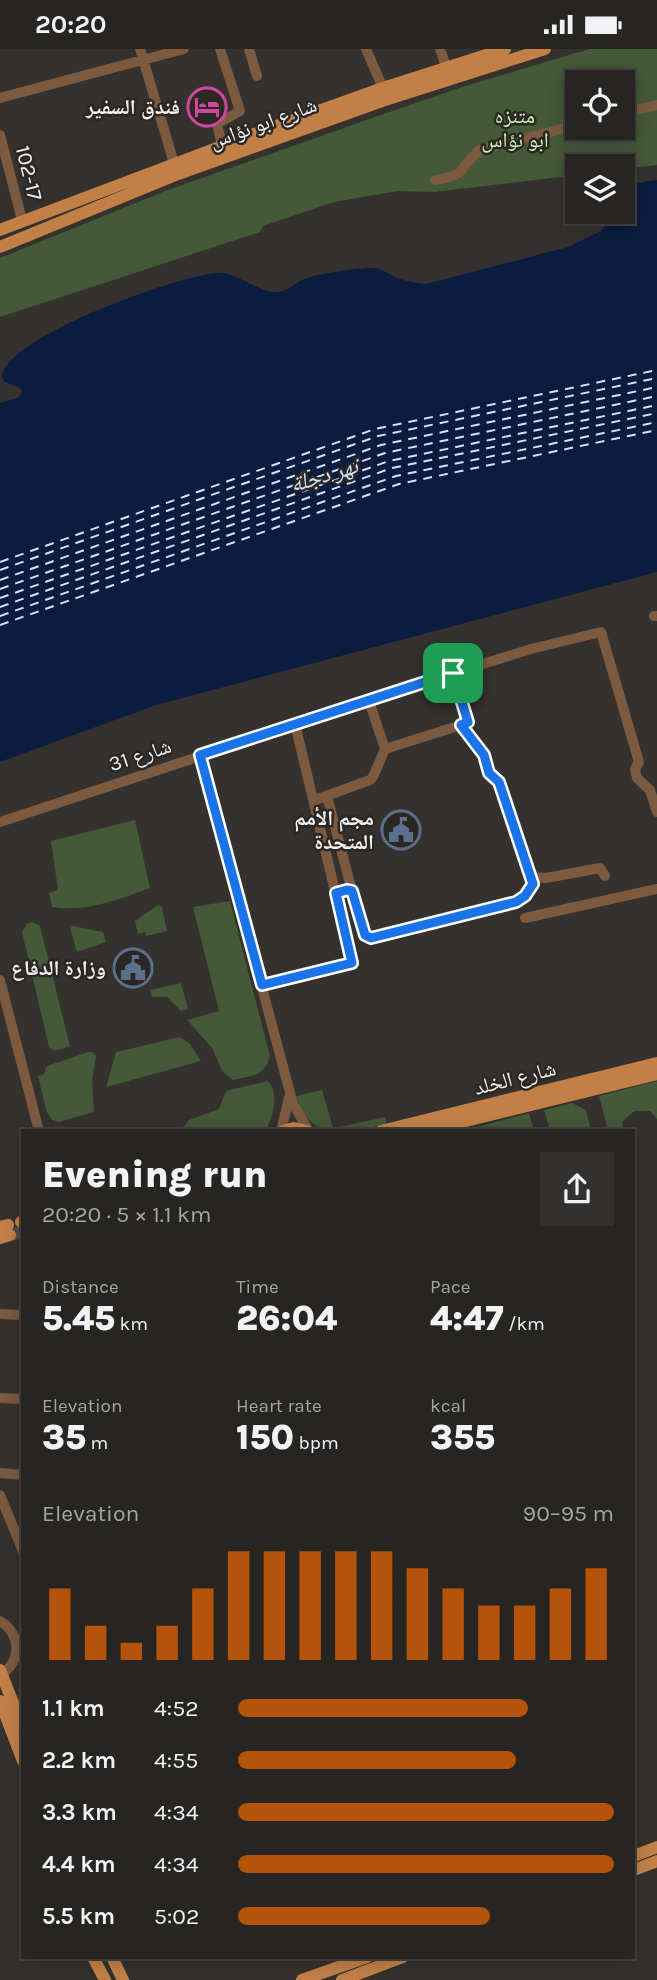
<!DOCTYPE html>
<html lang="en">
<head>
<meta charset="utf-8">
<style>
	body { margin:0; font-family:Karla,"Noto Naskh Arabic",sans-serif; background:#33312f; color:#f1f3f6; height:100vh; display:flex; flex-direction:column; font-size:26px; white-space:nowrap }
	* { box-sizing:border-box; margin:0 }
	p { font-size:23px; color:#a4a5a5 }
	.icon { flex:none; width:38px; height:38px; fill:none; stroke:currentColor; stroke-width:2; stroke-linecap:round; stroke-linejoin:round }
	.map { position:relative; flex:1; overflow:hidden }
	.panel { position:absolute; left:21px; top:1080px; width:614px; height:830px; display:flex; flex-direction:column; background:#272522; border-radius:0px; box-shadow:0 4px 18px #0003,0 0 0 2px #434240 }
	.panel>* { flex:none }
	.buttons { position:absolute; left:565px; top:21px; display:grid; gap:14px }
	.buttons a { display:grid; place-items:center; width:70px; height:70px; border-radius:0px; background:#272522; box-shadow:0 4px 18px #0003,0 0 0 2px #434240; font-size:35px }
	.pin { position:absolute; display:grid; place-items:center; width:60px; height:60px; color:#fff; margin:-30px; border-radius:14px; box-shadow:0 4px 10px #0006 }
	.round { display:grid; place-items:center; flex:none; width:74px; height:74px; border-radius:0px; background:#33312f }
	.headline { display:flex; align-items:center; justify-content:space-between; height:119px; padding:0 21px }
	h1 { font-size:38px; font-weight:800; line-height:52px }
	.figures { display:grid; grid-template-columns:repeat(3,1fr); gap:10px; height:119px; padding:7px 21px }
	.figures div { display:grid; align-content:center }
	.figures b { font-size:35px; font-weight:800 }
	.figures small { font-size:19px; font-weight:400 }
	.figures p { font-size:19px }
	.chart { height:196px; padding:14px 21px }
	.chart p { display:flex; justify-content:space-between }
	.chart svg { width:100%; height:126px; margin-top:7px; stroke:#b45309; stroke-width:6 }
	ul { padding:0 21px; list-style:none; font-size:23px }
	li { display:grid; grid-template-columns:112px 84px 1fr; align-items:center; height:52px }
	li i { height:18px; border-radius:9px; background:#b45309 }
	.status { display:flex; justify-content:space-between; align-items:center; height:49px; padding:0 35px; background:#272522; direction:ltr }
	.status svg { height:19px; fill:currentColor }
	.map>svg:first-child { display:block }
	.green { fill:#445938; fill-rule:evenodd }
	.water { fill:#0c1c3e }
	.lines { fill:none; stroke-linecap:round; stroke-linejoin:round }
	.ferry { stroke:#d3e1fc; stroke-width:2; stroke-dasharray:9 7; stroke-linecap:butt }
	.major-tunnel { stroke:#514e4b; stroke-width:12; stroke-dasharray:12 6; stroke-linecap:butt }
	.minor { stroke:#7b5a40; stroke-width:10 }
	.major { stroke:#c28047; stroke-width:12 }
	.route-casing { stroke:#fff; stroke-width:14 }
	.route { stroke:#1a73e8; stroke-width:9 }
	.labels { text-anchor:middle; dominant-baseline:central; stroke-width:5; stroke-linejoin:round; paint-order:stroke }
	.poi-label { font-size:21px; font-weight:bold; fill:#f4f2f0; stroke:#2a2724; text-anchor:end }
	.park-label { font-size:21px; fill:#c8f3b0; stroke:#2a2724 }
	.street-label { font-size:21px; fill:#f4f2f0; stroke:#2a2724 }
	.water-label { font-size:23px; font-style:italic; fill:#d3e1fc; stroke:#2a2724 }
</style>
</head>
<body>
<div class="status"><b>20:20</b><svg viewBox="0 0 49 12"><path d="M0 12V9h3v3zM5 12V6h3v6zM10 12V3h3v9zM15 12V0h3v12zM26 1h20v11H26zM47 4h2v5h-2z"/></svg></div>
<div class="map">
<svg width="657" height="1931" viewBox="0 0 657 1931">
	<rect width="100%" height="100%" fill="#34312e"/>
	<path class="green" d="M589 0H657V116L623 120V117H578L577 126 434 143 398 142 334 153 263 177 260 183 0 268V209L165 142 375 68 462 38ZM578 33H623V79H578Z
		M135 771 150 839C118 851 87 863 52 858L49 844 58 841 51 792Z
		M230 852 270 1007C264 1029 252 1026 233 1031L222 1022 212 999 187 971 219 962 193 858Z
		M158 856 162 858 167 882 146 887 145 883 138 885 135 872Z
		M32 873 40 877 70 997 54 1002 49 998 22 883 27 875Z
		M73 877 103 883 106 893 77 903 70 879Z
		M181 934 188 960 181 962 167 948H152L150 941Z
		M180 988 190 995 201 1012 106 1038 116 1003Z
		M88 1003H92L96 1007 92 1031 94 1063 59 1073 52 1071 46 1061 38 1027 44 1025 46 1018 50 1016Z
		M268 1032C280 1045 273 1067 266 1081H181L189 1071 219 1060 226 1042Z
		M657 1032V1070L650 1062H634L623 1072 622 1081H608L599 1047Z
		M322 1041 333 1079 386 1068V1075C345 1084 312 1095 296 1047Z
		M572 1054 586 1061 591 1081H550L544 1061Z
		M529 1064 534 1081H466Z"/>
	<path class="water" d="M657 131V523L156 656 0 713V354L19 348 22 343 20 339 5 333 2 328C4 288 180 226 217 224 238 223 260 245 278 243 288 242 294 235 302 231 313 225 362 218 375 219 382 220 389 225 395 228 406 232 415 234 426 235L568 198 601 182 615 163H623C623 136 633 134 657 131Z"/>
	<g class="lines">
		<path class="ferry" d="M0 513 375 380 657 321
			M0 521 378 387 657 329
			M0 531 381 396 657 338
			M0 540 385 404 657 347
			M0 549 389 412 657 356
			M0 558 392 419 657 364
			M0 567 396 427 657 373
			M0 576 399 435 657 381"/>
		<path class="major-tunnel" d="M10 1186 23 1183"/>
		<path class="minor" d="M140 0 174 114
			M220 0 240 62 217 75 222 96
			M249 0 257 27
			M366 0 383 39
			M440 0 448 23
			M0 49 184 0
			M623 64 657 56
			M0 86 22 171
			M435 131C469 126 457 119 480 101L578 76
			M654 567H657
			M460 622 531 600 601 583 639 713 635 720 637 729 650 741 657 763
			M369 652 385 700
			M200 706 293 1055 309 1082
			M327 747 352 842
			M315 751 370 731 373 728 385 700 461 676 484 706 489 724 499 733 532 835 525 847 516 853 371 889 364 886 352 842 347 841 336 844
			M0 773 453 624 468 673 461 676
			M530 828 546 829 600 819 605 827
			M525 869 657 840
			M0 931 39 1082
			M262 936 352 913 295 675
			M281 1082 289 1049
			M0 1265 23 1266
			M0 1349 23 1350
			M0 1424 23 1426
			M0 1446 23 1502
			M0 1572C21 1585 22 1611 2 1625"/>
		<path class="major" d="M0 181 246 88 383 39 505 0
			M0 198 178 125 382 52 545 0
			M283 1082 294 1079 307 1082
			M381 1082 657 1014
			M425 1082 657 1025
			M21 1173 23 1172
			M0 1178 8 1176
			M0 1189 10 1186
			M0 1621 23 1679
			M0 1652 23 1712
			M634 1807 657 1798
			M634 1821 657 1812
			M93 1908 105 1931
			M112 1908 123 1931
			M302 1931 367 1908
			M342 1931 403 1908"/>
	</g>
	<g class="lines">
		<g class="route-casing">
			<path id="route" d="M453 624 468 673 461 676 484 706 489 724 499 733 533 835 525 847 516 853 371 889 365 886 352 842 347 841 336 844 352 914 262 936 200 706Z"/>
		</g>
		<use href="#route" class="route"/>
	</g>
	<defs>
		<g id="hotel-ring" transform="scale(2.0125)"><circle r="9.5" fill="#2a2724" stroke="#d1479c" stroke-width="1.5"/><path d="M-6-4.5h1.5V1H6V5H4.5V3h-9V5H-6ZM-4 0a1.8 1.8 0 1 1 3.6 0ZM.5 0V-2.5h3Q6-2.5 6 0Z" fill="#d1479c"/></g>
		<g id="civic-ring" transform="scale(2.0125)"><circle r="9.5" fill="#2a2724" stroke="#5c6f8a" stroke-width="1.5"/><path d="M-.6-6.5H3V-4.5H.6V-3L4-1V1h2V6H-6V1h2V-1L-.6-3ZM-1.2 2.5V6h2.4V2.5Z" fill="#5c6f8a"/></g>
	</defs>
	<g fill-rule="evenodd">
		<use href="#hotel-ring" x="207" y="58"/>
		<use href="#civic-ring" x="401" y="781"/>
		<use href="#civic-ring" x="133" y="919"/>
	</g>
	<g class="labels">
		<g class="poi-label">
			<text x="180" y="58">فندق السفير</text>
			<text x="374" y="769">مجم الأمم<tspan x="374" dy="24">المتحدة</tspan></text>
			<text x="106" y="919">وزارة الدفاع</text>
		</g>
		<g class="park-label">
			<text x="515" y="67">متنزه<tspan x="515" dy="24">ابو نؤاس</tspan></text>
		</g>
		<g class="street-label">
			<text transform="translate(263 74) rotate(-20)">شارع ابو نؤاس</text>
			<text transform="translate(29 124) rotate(76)">102-17</text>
			<text transform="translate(140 706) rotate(-18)">شارع 31</text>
			<text transform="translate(515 1029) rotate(-14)">شارع الخلد</text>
		</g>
		<g class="water-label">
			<text transform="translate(324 426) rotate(-17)">نهر دجلة</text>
		</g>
	</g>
</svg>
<div class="buttons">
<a><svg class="icon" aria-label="locate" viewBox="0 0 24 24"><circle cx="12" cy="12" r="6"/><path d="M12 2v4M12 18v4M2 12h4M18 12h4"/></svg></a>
<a><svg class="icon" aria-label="layers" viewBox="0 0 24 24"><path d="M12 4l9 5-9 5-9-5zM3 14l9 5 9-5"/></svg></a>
</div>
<div class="pin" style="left:453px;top:624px;background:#1e9e55"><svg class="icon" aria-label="arrive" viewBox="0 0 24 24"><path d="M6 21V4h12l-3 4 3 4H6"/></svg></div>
<section class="panel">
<div class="headline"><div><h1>Evening run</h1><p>20:20 · 5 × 1.1 km</p></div><a class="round"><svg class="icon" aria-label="share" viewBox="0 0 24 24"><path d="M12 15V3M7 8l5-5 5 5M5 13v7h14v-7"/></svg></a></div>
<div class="figures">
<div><p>Distance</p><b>5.45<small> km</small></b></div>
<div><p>Time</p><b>26:04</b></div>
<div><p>Pace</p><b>4:47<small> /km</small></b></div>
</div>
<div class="figures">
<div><p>Elevation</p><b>35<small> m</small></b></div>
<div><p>Heart rate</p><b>150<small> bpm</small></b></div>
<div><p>kcal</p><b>355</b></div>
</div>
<div class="chart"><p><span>Elevation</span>90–95 m</p>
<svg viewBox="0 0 160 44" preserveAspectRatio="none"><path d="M5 44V19M15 44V32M25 44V38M35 44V32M45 44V19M55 44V6M65 44V6M75 44V6M85 44V6M95 44V6M105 44V12M115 44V19M125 44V25M135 44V25M145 44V19M155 44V12"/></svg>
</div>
<ul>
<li><b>1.1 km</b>4:52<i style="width:77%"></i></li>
<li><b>2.2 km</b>4:55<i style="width:74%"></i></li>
<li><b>3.3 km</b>4:34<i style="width:100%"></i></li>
<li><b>4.4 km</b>4:34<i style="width:100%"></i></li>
<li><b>5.5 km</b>5:02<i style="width:67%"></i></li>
</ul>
</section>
</div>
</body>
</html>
